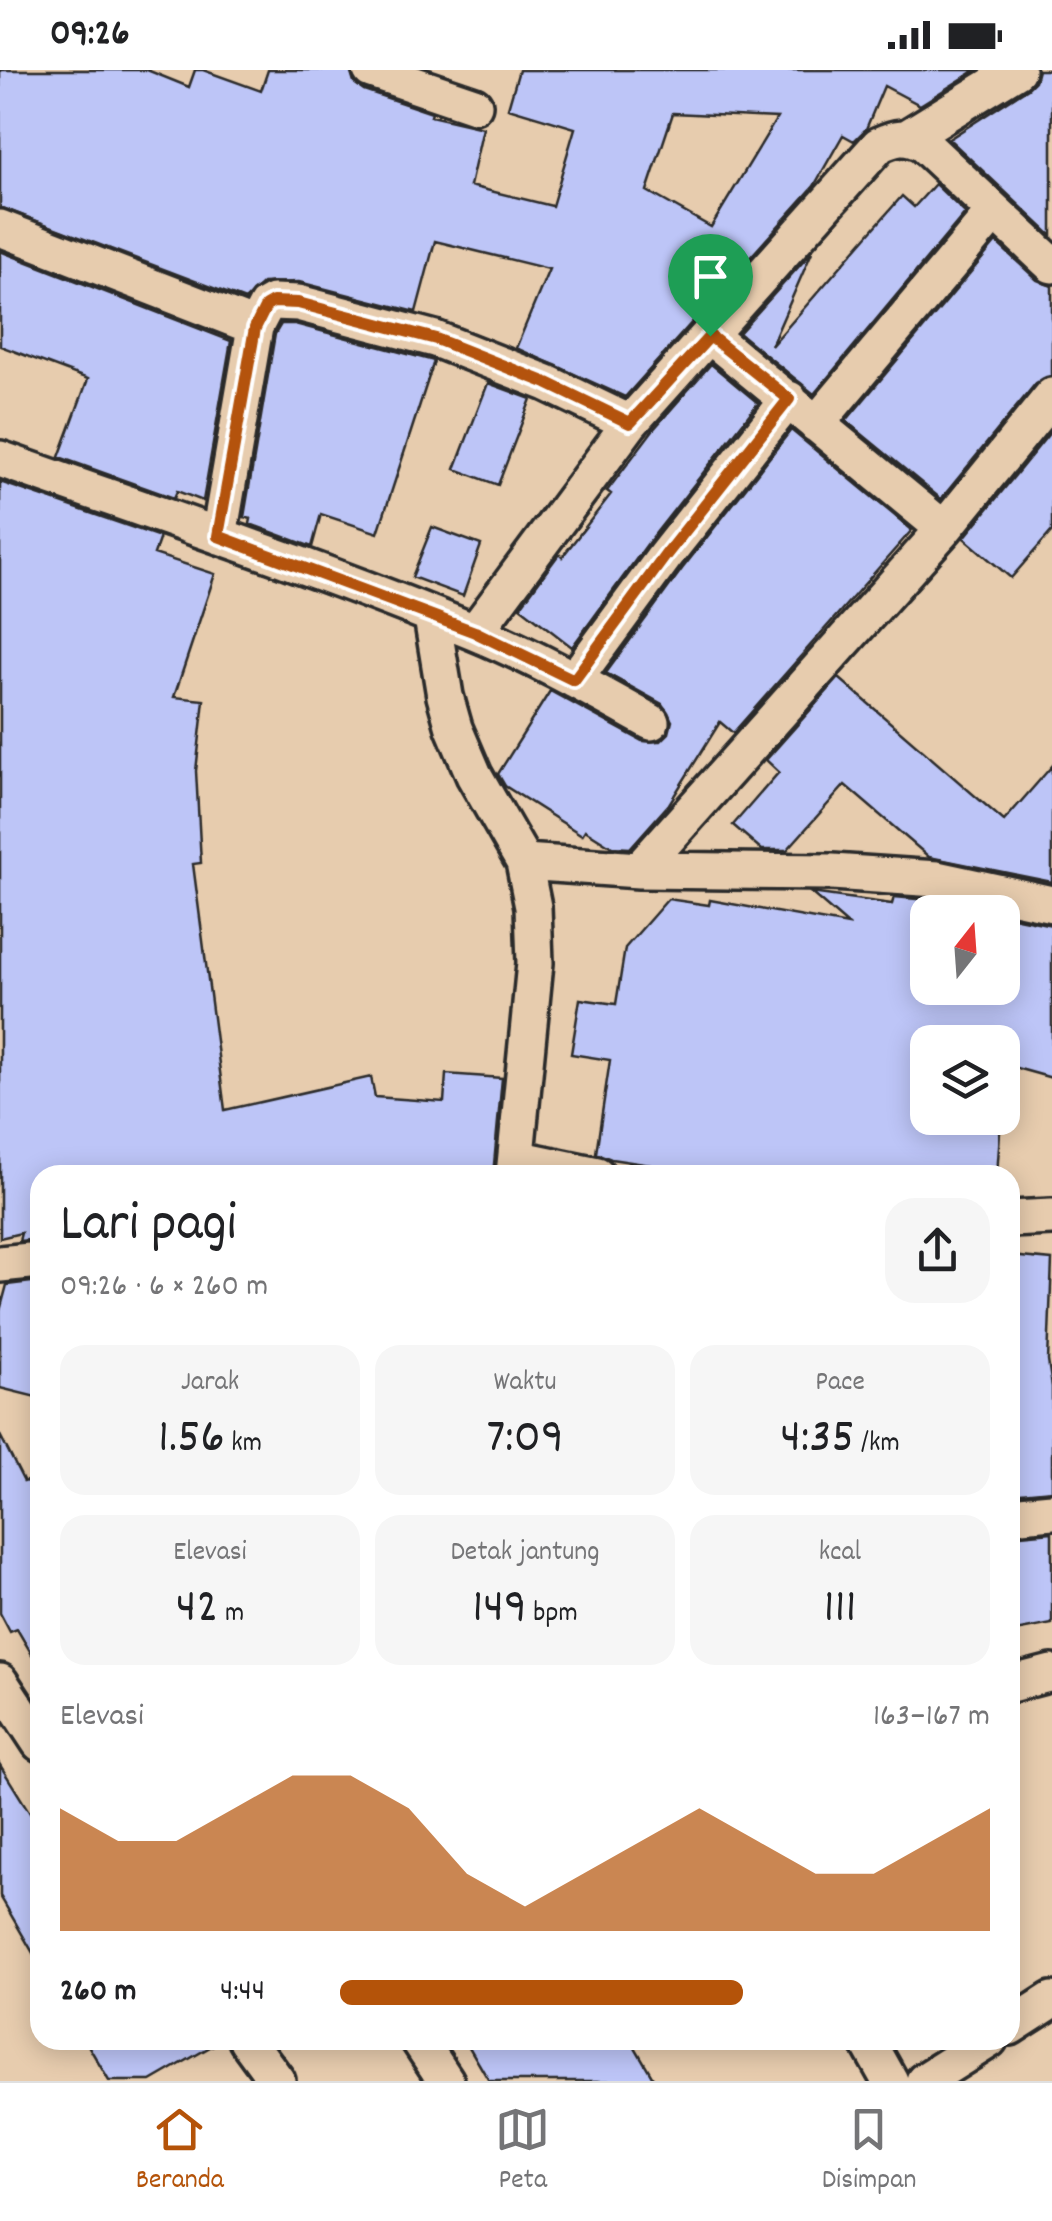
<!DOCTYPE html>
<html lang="id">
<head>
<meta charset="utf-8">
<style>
	body { margin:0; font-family:Dekko,sans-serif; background:#f6f6f6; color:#202124; height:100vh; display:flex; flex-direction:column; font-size:38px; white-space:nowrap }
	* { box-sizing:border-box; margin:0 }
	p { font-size:32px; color:#757577 }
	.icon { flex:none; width:55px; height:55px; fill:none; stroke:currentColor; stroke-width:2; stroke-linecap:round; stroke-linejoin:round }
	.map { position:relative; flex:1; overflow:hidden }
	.side { position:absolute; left:30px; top:1095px; width:990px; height:885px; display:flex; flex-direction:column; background:#fff; border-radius:30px; box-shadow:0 5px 25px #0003 }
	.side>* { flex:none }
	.needle { width:65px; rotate:17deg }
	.tools { position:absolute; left:910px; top:825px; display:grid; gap:20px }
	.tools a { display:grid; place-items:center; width:110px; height:110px; border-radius:20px; background:#fff; box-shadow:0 5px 25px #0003; font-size:50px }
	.pin { position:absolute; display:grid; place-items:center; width:85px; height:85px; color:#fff; margin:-102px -42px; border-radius:50% 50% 50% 0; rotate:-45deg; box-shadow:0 0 10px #0007 }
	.pin .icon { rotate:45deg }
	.round { display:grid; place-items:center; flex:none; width:105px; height:105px; border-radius:30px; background:#f6f6f6 }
	.summary { display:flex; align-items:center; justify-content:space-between; height:170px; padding:0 30px }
	h1 { font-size:55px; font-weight:600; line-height:75px }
	.metrics { display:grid; grid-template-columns:repeat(3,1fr); gap:15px; height:170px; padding:10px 30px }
	.metrics div { display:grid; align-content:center; border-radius:25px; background:#f6f6f6; text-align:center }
	.metrics b { font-size:50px; font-weight:600 }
	.metrics small { font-size:28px; font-weight:400 }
	.metrics p { font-size:28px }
	.chart { height:280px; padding:20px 30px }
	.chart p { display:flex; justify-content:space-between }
	.chart svg { width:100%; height:180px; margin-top:10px; fill:#b45309; opacity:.7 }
	ul { padding:0 30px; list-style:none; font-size:32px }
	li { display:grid; grid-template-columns:160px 120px 1fr; align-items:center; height:75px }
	li i { height:25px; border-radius:12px; background:#b45309 }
	.status { display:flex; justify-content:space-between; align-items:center; height:70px; padding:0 50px; background:#fff; direction:ltr }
	.status svg { height:28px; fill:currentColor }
	.tab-bar { display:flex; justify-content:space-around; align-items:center; height:140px; border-top:2px solid #e0e0e0; background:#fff; font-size:28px; color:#757577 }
	.tab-bar a { display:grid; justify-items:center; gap:5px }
	.tab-bar .active { color:#b45309 }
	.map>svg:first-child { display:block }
	.building { fill:#bdc5f7; stroke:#2b2b2b; stroke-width:2.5; fill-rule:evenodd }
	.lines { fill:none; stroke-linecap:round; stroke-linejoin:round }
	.street-casing { stroke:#2b2b2b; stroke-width:42 }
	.street { stroke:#e7ccae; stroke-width:35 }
	.route-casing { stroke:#fff; stroke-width:20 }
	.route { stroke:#b45309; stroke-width:12 }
</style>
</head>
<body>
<div class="status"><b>09:26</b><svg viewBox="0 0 49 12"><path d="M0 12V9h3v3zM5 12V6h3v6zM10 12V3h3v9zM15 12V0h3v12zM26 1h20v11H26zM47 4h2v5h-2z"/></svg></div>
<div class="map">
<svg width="1052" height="2011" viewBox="0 0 1052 2011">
	<rect width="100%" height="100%" fill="#e7ccae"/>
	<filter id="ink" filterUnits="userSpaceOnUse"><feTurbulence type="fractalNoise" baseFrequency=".01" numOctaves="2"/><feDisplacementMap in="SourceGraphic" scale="20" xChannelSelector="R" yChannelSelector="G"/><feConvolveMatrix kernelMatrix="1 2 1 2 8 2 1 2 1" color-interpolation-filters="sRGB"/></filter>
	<g filter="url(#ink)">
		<path class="building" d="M0 0H147L189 17 195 0H203L261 21 268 0H350L354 13 364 20 432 43 431 46 483 58 470 116 552 136 575 58 508 38 519 0H976L920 35 884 16 866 59 854 71 843 65 814 116 625 327 516 278 549 199 435 171 416 242 299 212 263 213 245 230 0 137ZM673 43 777 48 711 157 647 121Z
			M1038 0H1052V166L949 69 1028 18 1035 11Z
			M935 114 965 143 814 324 739 263 812 182 771 276 902 126 914 137Z
			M996 172 1037 210 1052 216V305L1036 313 941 429 846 351Z
			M0 181 231 271 203 431 177 421 174 428 59 387 88 309 0 276Z
			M281 254H295L434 291 378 463 321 444 312 477 250 454 251 449 244 447 275 264Z
			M711 294 758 333 648 473 572 577 520 537 559 484 562 487 611 424 607 421 653 360Z
			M488 313 531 329 498 415 455 399Z
			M791 360 912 460 733 663 720 652 669 734 630 778 612 777 585 760 582 765 505 716 498 704 550 621 642 671H661L669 663 672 651 662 634 606 603 682 499Z
			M1052 360V461L1011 508 964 468Z
			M0 412 160 467 154 484 215 504 174 627 204 630 196 701 201 793 193 794 225 1040 371 1007 375 1027 444 1032 446 1004 502 1008 493 1105H40V1169L19 1171 21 1163 0 1168Z
			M432 457 481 475 463 526 412 507Z
			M839 608 1004 751 1052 696V812L929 787 845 715 787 780H762L733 755 779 702 766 690Z
			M811 823 892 834 894 827 928 830V918H1002V845L1052 855V1008L1002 994V972H928V1048H1001L997 1105H717L611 1089 596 1083 610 990 571 984 580 929 616 934 625 878 668 829 709 835 710 830 848 855Z
			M1010 1186 1052 1190 1048 1291 1052 1317V1420L1010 1424Z
			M40 1211V1328L0 1318V1241L7 1215Z
			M0 1365 24 1412 29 1410 40 1431V1598L17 1559 10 1562 0 1543Z
			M1052 1462V1554L1010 1562V1466Z
			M0 1695 40 1759V1895L0 1826Z
			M85 1970H222L151 2011H109Z
			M465 1970H631L655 2011H489Z"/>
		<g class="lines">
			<g class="street-casing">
				<path id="street" d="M371 0 474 35
					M908 67 1017 0
					M0 158 255 257
					M816 354 994 142
					M0 389C158 445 319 498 474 562 535 587 593 620 651 652
					M944 459 1052 326
					M219 466 255 257 266 236 273 232 298 233 435 269 547 313 630 353
					M432 547 445 626 454 658 474 705 524 792 533 837 535 893 514 1105
					M475 562 630 353 879 75C896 67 905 65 923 74L1052 195
					M574 610 665 486 789 329
					M524 792 639 800 832 802 937 809 1052 834
					M639 800 944 459 710 266
					M516 1088 597 1105
					M1010 1149 1052 1147
					M0 1194 40 1190
					M1010 1445 1052 1441
					M0 1612 40 1673
					M1010 1614 1052 1603
					M1010 1957 1052 1930
					M247 1970 277 2011
					M419 1970 446 2011
					M867 1970 890 2011
					M924 2011 989 1970"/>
			</g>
			<use href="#street" class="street"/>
		</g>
	</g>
	<g class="lines" filter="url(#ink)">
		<g class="route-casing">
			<path id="route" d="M273 232 298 233 436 269 547 313 630 353 710 266 789 329 665 486 574 610 475 562 218 466 255 258 266 236Z"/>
		</g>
		<use href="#route" class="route"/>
	</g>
</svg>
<div class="tools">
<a><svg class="needle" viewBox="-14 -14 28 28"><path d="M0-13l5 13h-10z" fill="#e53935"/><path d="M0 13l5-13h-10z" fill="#757577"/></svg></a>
<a><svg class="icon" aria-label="layers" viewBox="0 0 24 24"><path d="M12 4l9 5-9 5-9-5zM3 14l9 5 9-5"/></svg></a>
</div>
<div class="pin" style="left:710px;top:266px;background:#1e9e55"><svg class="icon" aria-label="arrive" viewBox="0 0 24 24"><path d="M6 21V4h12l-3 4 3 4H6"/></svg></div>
<section class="side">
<div class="summary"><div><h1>Lari pagi</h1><p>09:26 · 6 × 260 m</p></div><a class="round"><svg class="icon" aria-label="share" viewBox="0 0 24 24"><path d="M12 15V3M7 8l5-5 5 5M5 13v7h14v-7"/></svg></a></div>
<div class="metrics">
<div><p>Jarak</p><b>1.56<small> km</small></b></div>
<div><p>Waktu</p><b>7:09</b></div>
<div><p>Pace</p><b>4:35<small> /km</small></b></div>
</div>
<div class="metrics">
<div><p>Elevasi</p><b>42<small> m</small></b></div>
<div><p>Detak jantung</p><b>149<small> bpm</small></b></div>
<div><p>kcal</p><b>111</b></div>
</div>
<div class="chart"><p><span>Elevasi</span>163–167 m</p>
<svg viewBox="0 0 160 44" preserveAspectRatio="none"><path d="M0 44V14L10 22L20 22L30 14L40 6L50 6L60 14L70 30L80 38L90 30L100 22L110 14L120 22L130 30L140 30L150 22L160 14V44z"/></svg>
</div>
<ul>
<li><b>260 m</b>4:44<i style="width:62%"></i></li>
</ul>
</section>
</div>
<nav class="tab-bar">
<a class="active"><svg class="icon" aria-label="home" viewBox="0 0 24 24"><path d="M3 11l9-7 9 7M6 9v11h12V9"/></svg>Beranda</a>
<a><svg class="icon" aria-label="map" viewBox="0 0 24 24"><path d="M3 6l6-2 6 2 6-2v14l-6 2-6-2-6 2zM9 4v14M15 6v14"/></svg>Peta</a>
<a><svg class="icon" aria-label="saved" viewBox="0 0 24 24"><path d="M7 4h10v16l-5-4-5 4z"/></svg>Disimpan</a>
</nav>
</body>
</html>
